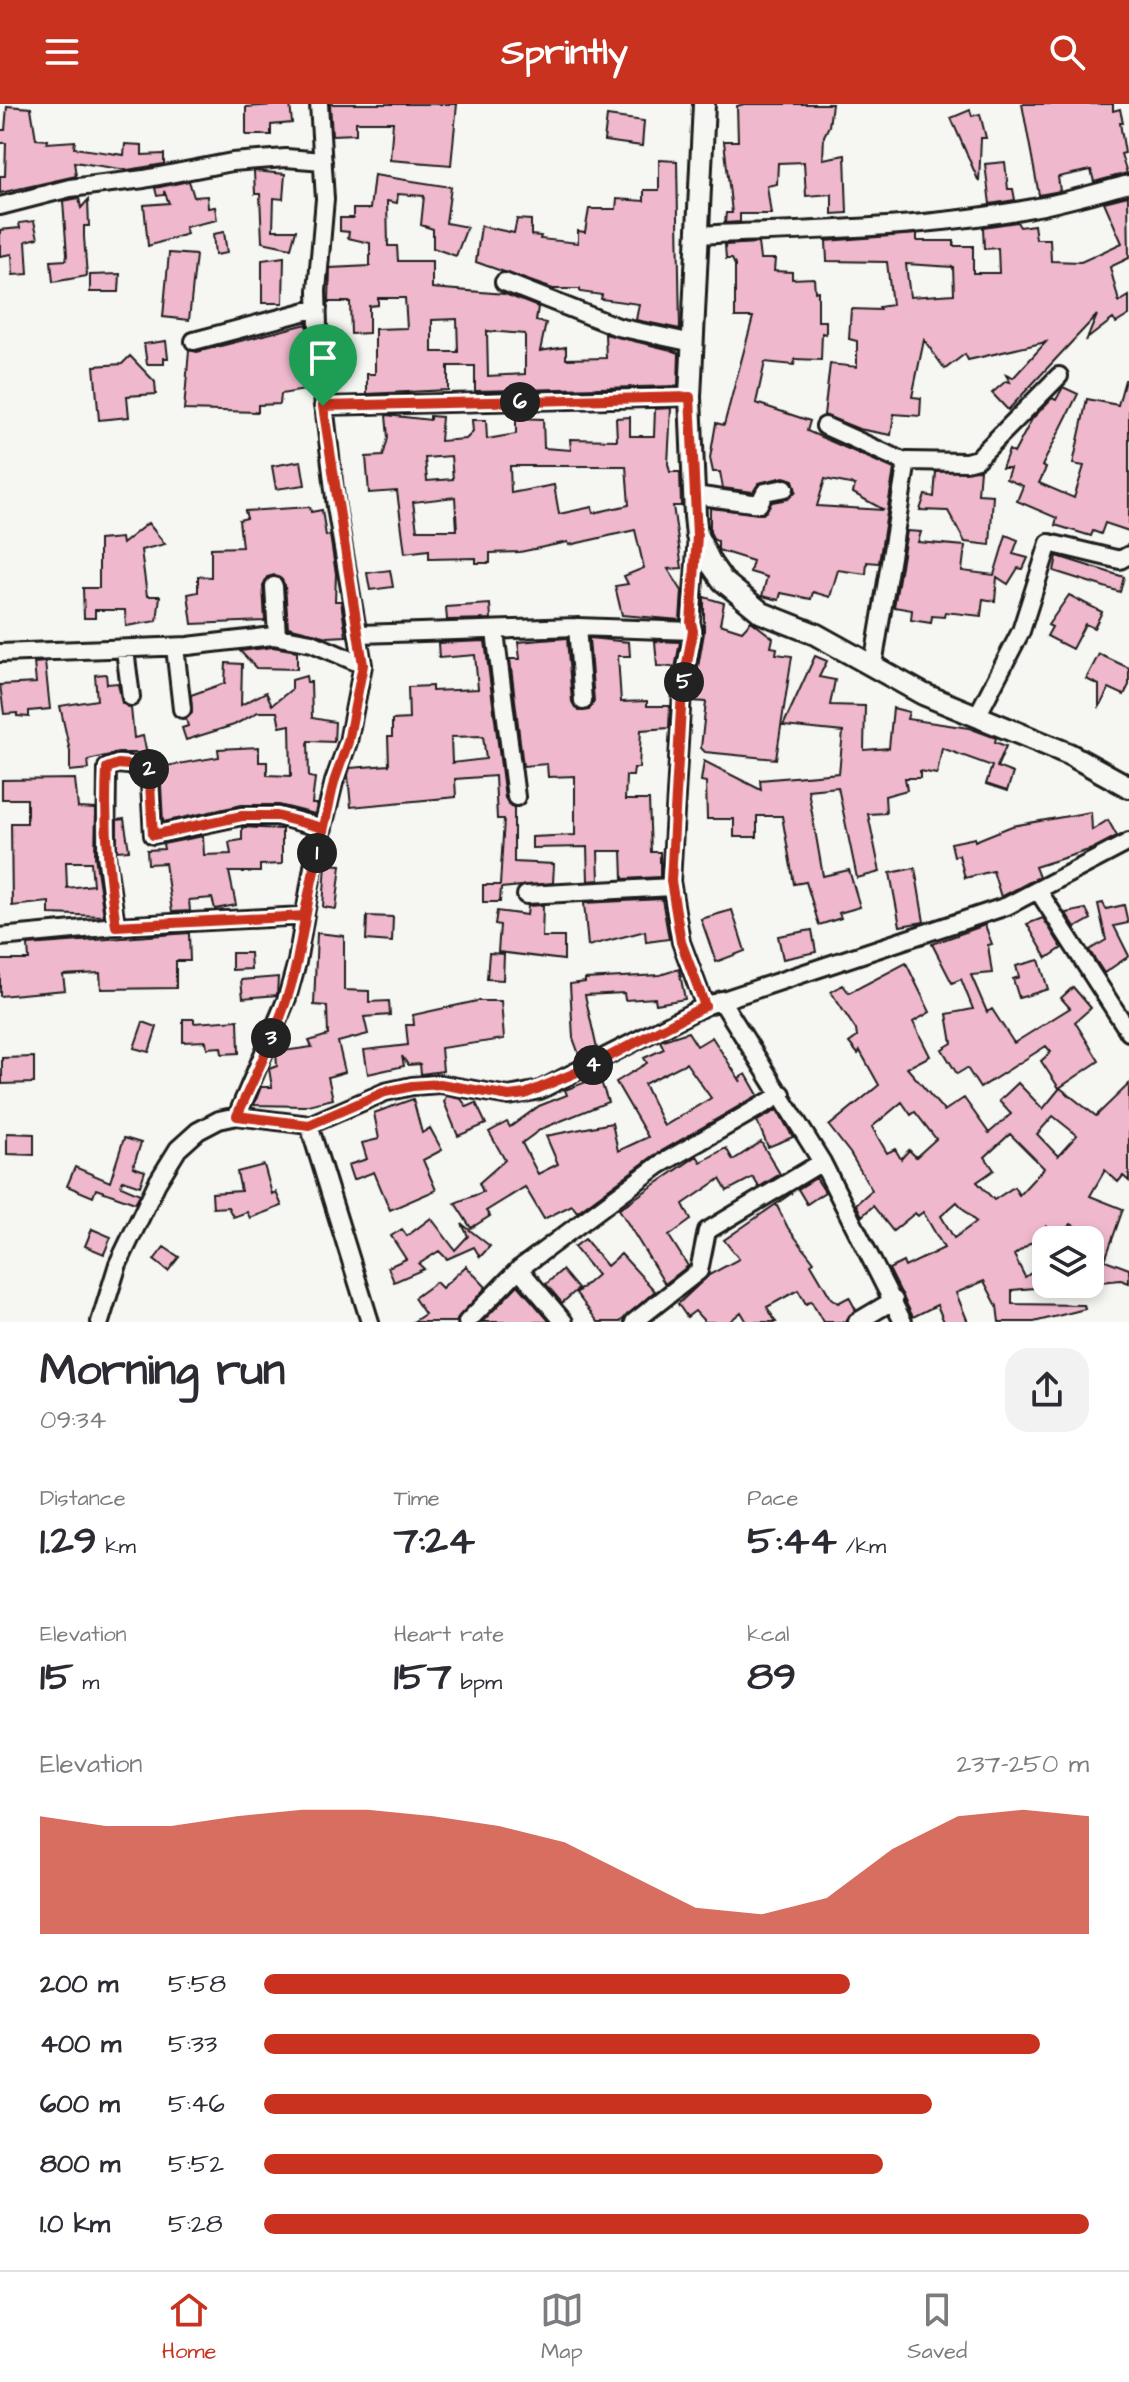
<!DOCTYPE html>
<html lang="en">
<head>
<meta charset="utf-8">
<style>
	body { margin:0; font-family:"Architects Daughter",sans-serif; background:#f2f2f3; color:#2b2b33; height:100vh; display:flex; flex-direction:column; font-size:30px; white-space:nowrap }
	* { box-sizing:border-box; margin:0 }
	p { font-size:26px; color:#7c7c81 }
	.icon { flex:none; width:44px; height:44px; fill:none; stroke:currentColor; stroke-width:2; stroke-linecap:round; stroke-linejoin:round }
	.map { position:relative; height:1218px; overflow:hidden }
	.drawer { display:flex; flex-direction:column; background:#fff; flex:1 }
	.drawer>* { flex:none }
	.fabs { position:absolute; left:1032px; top:1122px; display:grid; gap:16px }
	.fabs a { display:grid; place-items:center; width:72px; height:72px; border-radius:16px; background:#fff; box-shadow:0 4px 12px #0003; font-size:40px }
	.pin { position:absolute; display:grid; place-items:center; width:68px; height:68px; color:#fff; margin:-82px -34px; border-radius:50% 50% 50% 0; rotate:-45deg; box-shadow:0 0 8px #0007 }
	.pin .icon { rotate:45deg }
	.km { position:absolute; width:40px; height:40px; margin:-20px; border-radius:50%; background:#222; color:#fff; font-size:22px; line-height:40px; text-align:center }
	.round { display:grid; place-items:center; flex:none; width:84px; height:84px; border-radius:24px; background:#f2f2f3 }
	.overview { display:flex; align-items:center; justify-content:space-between; height:136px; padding:0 40px }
	h1 { font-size:44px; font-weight:700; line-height:60px }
	.metrics { display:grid; grid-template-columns:repeat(3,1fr); gap:12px; height:136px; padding:8px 40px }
	.metrics div { display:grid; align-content:center }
	.metrics b { font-size:40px; font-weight:700 }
	.metrics small { font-size:22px; font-weight:400 }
	.metrics p { font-size:22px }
	.chart { height:224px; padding:16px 40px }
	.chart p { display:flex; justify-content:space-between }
	.chart svg { width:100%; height:144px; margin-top:8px; fill:#c8321e; opacity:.7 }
	ul { padding:0 40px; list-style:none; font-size:26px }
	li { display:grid; grid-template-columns:128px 96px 1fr; align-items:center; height:60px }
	li i { height:20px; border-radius:10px; background:#c8321e }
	header { display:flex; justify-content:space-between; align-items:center; height:104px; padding:0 40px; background:#c8321e; color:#fff; font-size:36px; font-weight:700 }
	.menu { display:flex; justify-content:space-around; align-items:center; height:112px; border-top:2px solid #e1e1e2; background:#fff; font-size:22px; color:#7c7c81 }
	.menu a { display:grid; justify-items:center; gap:4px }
	.menu .on { color:#c8321e }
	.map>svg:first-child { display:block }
	.building { fill:#f0b8cd; stroke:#1c1c1c; stroke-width:2; fill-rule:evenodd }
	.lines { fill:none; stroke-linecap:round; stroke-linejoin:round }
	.minor-casing { stroke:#1c1c1c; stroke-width:22 }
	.tertiary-casing { stroke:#1c1c1c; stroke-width:26 }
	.minor { stroke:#f6f6f2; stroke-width:16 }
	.tertiary { stroke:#f6f6f2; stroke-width:20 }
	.route-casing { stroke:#fff; stroke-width:16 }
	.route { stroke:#c8321e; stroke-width:10 }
</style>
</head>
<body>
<header><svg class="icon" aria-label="menu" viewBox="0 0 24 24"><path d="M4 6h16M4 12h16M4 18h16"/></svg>Sprintly<svg class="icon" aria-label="search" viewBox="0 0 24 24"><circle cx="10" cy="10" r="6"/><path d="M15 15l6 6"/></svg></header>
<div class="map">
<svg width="1129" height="1218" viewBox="0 0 1129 1218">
	<rect width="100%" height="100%" fill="#f6f6f2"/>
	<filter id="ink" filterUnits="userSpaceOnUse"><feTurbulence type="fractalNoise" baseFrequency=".0125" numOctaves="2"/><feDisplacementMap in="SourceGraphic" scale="16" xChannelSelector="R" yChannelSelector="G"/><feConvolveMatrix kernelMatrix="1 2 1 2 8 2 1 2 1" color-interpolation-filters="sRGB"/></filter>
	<g filter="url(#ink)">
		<path class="building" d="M290 0 292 19 271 21V31H246V3Z
			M330 0H457L451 61 390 56 393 18H356V30L332 31Z
			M744 0H832L829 22 824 32 823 55 845 51 847 109 832 110V90L806 92 804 58 778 59 777 80 767 82 771 110H740V118L725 119 726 109H732L724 37H738L737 2Z
			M1022 0H1113V7L1120 5 1123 19H1120L1125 49 1121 50 1127 69 1094 78 1091 66 1058 73 1060 87 1039 91Z
			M7 2 31 4 36 35 48 36 47 39 75 37 74 44 124 51 125 40 142 41V51L164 50V60L127 66 74 58 76 72 0 89V72H5L6 39H0V26H5Z
			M970 6 972 12 980 10 986 34H981L979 78 951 14Z
			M607 12 644 17 642 42 604 37Z
			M659 56 677 57 680 225 636 216 639 200 601 195 602 191 580 188V185H553L476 158 481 122 514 129 517 115 531 116V131L541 132 540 135 578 139V127L585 128 589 105H616L617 95 644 97V86H659Z
			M1005 58 1008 85H1013L1015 96 990 100 985 60Z
			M254 67 285 70 283 95 274 94 273 126H296L291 144 262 138 260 90H255Z
			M374 71 451 83 446 119 467 123 456 152 433 144V125L421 121 424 92 398 90 397 99 387 97 388 142H397L398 157H432V184L505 190 538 203 536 217 546 219 540 247 566 243V255L606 254 605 230 671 246 679 249 678 282 475 287V262H448V286L367 290V270H375V225L407 224 405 194H378V201L369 202V229L351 230 350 198H329L330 164 370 162V139L348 134 349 128 340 127V114H353V105H370ZM457 215 458 248H432V216ZM487 227 525 230V270L488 272Z
			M189 77 194 93 207 92 208 104 215 103 217 116 185 123 187 130 148 142 144 101 169 99 164 87V91L157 92 155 84Z
			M1128 92 1129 154 1110 163 1119 198 1129 192V211L1116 219 1113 215 1087 235 1097 211 1008 306 992 289 1006 277 1010 278 1006 271 1013 274 1046 238 968 256 965 250 945 265 924 236 912 293 921 294 920 312 894 310 891 331 859 325 824 311 830 260 857 263V237L849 235 851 205 880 206 879 203 892 201 887 158 827 157 826 137 917 130V137H954V142H973V169H999L998 144 984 145 983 123 1017 118 1020 123 1034 121 1036 135H1050L1051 157 1081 158 1122 139 1104 98ZM906 160 953 163 954 190 910 193Z
			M79 94 81 104 88 96 89 122H84V133L87 172 53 178 51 157 66 156 67 151 63 97Z
			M34 117 38 134 26 137 28 170 13 171 12 150 0 152V126L20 124 19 119Z
			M224 128 227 149 215 151 213 130Z
			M758 139 760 155H775L774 167 792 168V175L814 174 815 188 818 187V217H826V230L822 229 821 256 795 255 794 261 765 258 756 299 810 317 807 327 894 365 879 459 867 458 866 470 838 466 830 493 813 488 811 495 781 489 779 496 762 492 767 473 750 468 753 457 718 446V437L714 436 710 428V404L763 410 772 398 788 395 796 387 793 376 784 373 759 379 753 388 723 384 720 368H713L710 354 716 319 724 321 753 213H735V161L732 155H726L725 141ZM825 375 855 381 853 389 884 406 817 402Z
			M169 149 196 151 189 216 163 213Z
			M284 153 283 199H262V156Z
			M120 170 119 188H90V171Z
			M307 220 311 285 281 290 280 300 258 301V308L184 306 189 246 197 248Z
			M166 237 168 254H164V260H147L144 240Z
			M130 252 155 278 156 290 127 292 129 313 99 316 94 262 122 260Z
			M1125 276H1129V427L1105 419 1101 430 1093 427 1091 432 1055 421 1057 414 1017 397 1023 382 1006 375 1010 364H1002L1009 346 1014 349 1032 315 1052 294 1056 296 1063 283 1078 290 1042 362 1046 364 1039 379 1074 394 1084 362 1073 360 1087 295 1118 301Z
			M671 304 668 360 670 368H680L681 402H673L682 464 668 465 682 487 680 516 622 511 615 482 628 480 624 472 644 464 635 426 569 441 568 438 520 448 490 449V459H476V454L429 455V446L405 449 397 387 369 389 366 353 383 352 388 334 386 311 430 316V312L442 313 440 337 466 335 473 328 472 316H486L487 335 516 330V314L543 315 544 344 571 346 570 335 617 336 616 314 630 313V332H654L655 305ZM451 352 453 375 427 377 425 354ZM510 362H626L629 401 593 409 592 403 559 410 554 381 511 389ZM455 393 457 426H417L413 398Z
			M301 357 305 381 276 385 272 362Z
			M980 366 978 390 993 391 990 441 965 438 948 407 920 406 925 391 934 393 936 368Z
			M310 403 311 408 322 406 326 432 330 431 336 470 335 497H341L346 532 328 533 288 523 285 481 274 471 267 473 263 482 265 517 192 520 188 490 198 488V472L211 473V444L242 443 239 416 247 414 245 407Z
			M148 419 165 440 141 446 147 492H160L157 517 126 522 125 506H95V514H84L83 484H99V436L121 434 122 440Z
			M907 427 921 428 918 438 965 442 962 467 994 471 1006 431 1018 436 1013 450 1028 454 1023 465 1018 464 1008 480 997 473 995 497 983 495 981 512 945 508 944 513 932 512 931 519 911 516 912 506 894 503Z
			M1057 452 1124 473 1120 488 1054 467Z
			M390 466 393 483 370 486 367 469Z
			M1069 491 1102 508 1094 524 1085 520 1072 545 1047 532 1052 523 1048 521Z
			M704 493 724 499 720 520 742 527 751 517 773 534 771 543 777 544 776 550 792 552 776 655 705 648 701 644 706 598 692 597 704 529Z
			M490 500 491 515 447 516 446 503Z
			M567 534 572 598 578 607 589 606 594 597 589 534 629 538 630 552H618L621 598 647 597V602H670L669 624 641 626 639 664H634L633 672H626L625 696H649L651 748H660V773L623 775 622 747H598L599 776 588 777 587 743 532 744V733L575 731V672L548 673 547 660 523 662 510 555H520L518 538Z
			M485 537 505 694 514 704V758L554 760 553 779 501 784 500 798H483V781H500L504 715H497L495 672 455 675 456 693 351 703 348 671 350 664 389 661 388 633H392V616L409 615 408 583 432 582V587L478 585 475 551 439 554 438 539ZM483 632 486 655 452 659 451 633Z
			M655 537 680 538 674 570 673 563 657 562Z
			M273 543 297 547V565L256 564 240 547Z
			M1099 550 1129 564V581L1124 591 1109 584 1099 604V581L1086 575Z
			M815 552 827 557 819 573 835 576 830 601 865 602 864 646 889 644 893 604 909 608 907 615 969 624 996 634 995 638 1006 642 997 663 1013 669 1007 687 986 680 992 662 942 644 937 670 920 667V674H905L907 686 885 692 886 709 868 710 880 768 857 774 838 683 808 686 823 772 849 766 860 803 839 809 841 814 819 821 806 778 794 780 782 712H757V733H734V715H707L706 678 701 677 704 657 761 686 760 676 839 669 843 628 783 622Z
			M45 558 50 605 29 607V613L17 612V609L4 610 0 581 36 579 34 559Z
			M226 559 242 560 241 601 266 588 272 601 292 585V576L306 572 307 578H311L312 614 335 618 334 638 308 637 309 673 315 674 312 700H317L315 710 279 701H242L163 718 160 663 219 653 218 645 259 643V658H267V671L291 672 290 621 280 623 277 608H258L234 621 186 636 182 624 188 622 186 615 192 609 191 591 225 579Z
			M106 570 107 580 118 579 122 599 131 604 134 634 143 632 147 649H118L88 656 89 665 70 667V647L60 602 97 596 95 571Z
			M75 675 78 704 96 705 95 752 104 812 49 810V798L12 802 11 719H27V695H2V676ZM66 758H91L93 781 67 784Z
			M1091 708 1092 726 1108 716 1117 732 1092 745 1035 763 1039 773 1001 793 993 767 965 774 959 751 954 752 951 739 975 734V737L1012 722Z
			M124 715 129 746 117 747V716Z
			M242 723 282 725V760L260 761V768H229L236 801 215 805 212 794 189 796 190 807 172 808 165 759 148 760 147 746 164 745 163 740 203 732 204 751 231 750 229 738 242 736Z
			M326 760 341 761 336 805 323 803Z
			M915 764 924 818 900 822 890 769Z
			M662 795 669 835 646 838 645 827 588 842 584 799Z
			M1103 799 1106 805 1124 801 1128 819 1114 822 1129 852 1104 869 1089 846 1106 836 1098 800Z
			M543 801 542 833H564V856L498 848 500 821 495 820 497 807 527 811 528 802Z
			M1086 805 1091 815 1075 824 1066 809Z
			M732 806 745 847 716 858 701 815Z
			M367 812 393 813 392 838 366 836Z
			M1043 814 1062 844 1047 854 1027 820Z
			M985 821 992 840 988 841 992 869 971 871 987 908 992 905 1014 939 1070 904 1061 894 1073 883 1091 904 1075 918 1099 957 1059 984 1041 957 1051 948 1046 942 980 984 967 964 957 970 942 945 952 939 947 910 973 905 961 875 952 879 932 840Z
			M812 826 816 848 783 855 778 832Z
			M189 829 190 857H176V884L101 885 100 869 63 871 65 886 0 892V856H29L28 841Z
			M317 829 344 832V886L369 887V898L389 897 390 911 364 913 368 930 338 938 345 968 328 973 333 995 304 1002 254 1001 261 983H272L269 965 277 962 276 948 312 943 309 937 328 931 327 902 314 901Z
			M232 849H250L251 865 232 866Z
			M489 849 504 850 503 876 487 875Z
			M1039 856 1048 885 1019 894 1013 875 1019 873 1016 862Z
			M906 859 930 908 913 918 930 952 907 964 944 1007 964 994 989 1029 1011 1010 999 997 1018 979 1043 1005 1060 984 1096 1012 1129 980V1077L1123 1072 1118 1078 1105 1066 1090 1092 1123 1105 1105 1156 1129 1165V1179L1121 1176 1090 1179V1131L1071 1120 1060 1134 1046 1122V1128L1014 1151 1025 1173 1046 1159V1183L1012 1186V1200L1084 1201 1085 1205 1034 1218H999L997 1202 984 1177 956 1189 968 1218H944L937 1201 913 1213 889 1165 903 1158 905 1163 944 1144 923 1108 918 1112 915 1109 893 1127 873 1102 862 1112 856 1100 872 1086 850 1049 829 1022 879 981 860 947 858 950 849 939 857 933 856 926 831 888 843 881 849 889ZM902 998 911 1011 915 1008 936 1035 916 1053 909 1046 901 1055 895 1045 887 1049 872 1023ZM1053 1012 1077 1031 1058 1052 1037 1030ZM1010 1030 1044 1064 1019 1091 1014 1083 994 1096 977 1078 994 1066 985 1053ZM957 1098 976 1118 954 1134 941 1112Z
			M679 865 685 895 656 900 655 894 625 896 624 889 585 891 597 945 580 953 573 934 570 880 585 878V875L660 871Z
			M278 873 277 891 243 894 241 876Z
			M477 897H501L504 935 441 944 443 967 421 970 420 960 408 961 402 952 404 962 368 970 364 946 408 941 406 921H414L413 911Z
			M183 915H194V919L238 916 239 949 222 950 221 943 207 944 206 937 183 938Z
			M143 918 157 923 149 948 134 944Z
			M688 928 697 942 712 933 741 978 739 974 746 970 758 991 653 1052 577 1108 572 1101 544 1115 525 1083 486 1107 490 1112 471 1124 455 1099 483 1088 479 1079 505 1056 489 1028 507 1018 510 1023 539 1002 567 991 565 986 589 977 598 969 608 998 541 1025 522 1039 538 1070 558 1060 546 1032 612 1019 618 1047 648 1033 616 978 647 959 644 954 664 945 660 937ZM686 959 711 994 664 1022 644 980Z
			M34 953V979L2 980V954Z
			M446 992 461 995 467 1003 476 999 486 1020 458 1032 444 998Z
			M413 995 422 1029 430 1024 442 1046 423 1056 436 1086 390 1106 374 1068 353 1076 348 1061 367 1055 362 1039 379 1035 374 1009Z
			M777 1006 793 1033 768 1043 757 1017Z
			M7 1029 34 1030V1051L7 1050Z
			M124 1034 141 1039 133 1063 145 1067 140 1082 123 1076 121 1082 140 1090 135 1099 96 1085 93 1093 67 1082 75 1063 110 1078Z
			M761 1038 780 1070 759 1083 753 1073 727 1087 720 1075 683 1100 691 1116 669 1132 688 1162 665 1180 619 1105 697 1052 701 1058 726 1044 733 1056Z
			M264 1061 272 1090 276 1088 282 1102 250 1114 247 1108 233 1113 228 1103 213 1104 212 1089 241 1087 237 1068Z
			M816 1074 825 1088 807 1100 798 1085Z
			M792 1089 776 1100 788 1124 814 1158 811 1160 831 1194 838 1199 849 1193 856 1206 846 1218H823L811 1197 806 1200 798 1186 767 1203 776 1218H747L741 1208 729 1218H705L695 1207 687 1213 678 1200 709 1171 739 1155 724 1136Z
			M431 1114 455 1146 468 1132 462 1120 490 1142 480 1153 474 1143 447 1155 439 1147 419 1160 424 1165 394 1178 388 1163 406 1155 391 1132 402 1125 407 1132Z
			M92 1125 111 1133 104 1150 85 1142Z
			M585 1135 607 1162 621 1150 655 1187 620 1218H598L576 1189 597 1171 574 1143Z
			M164 1143 179 1153 168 1167 154 1156Z
			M466 1162 486 1183 456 1218H413L425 1210 414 1194 436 1178 442 1184Z
			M562 1166 578 1185 562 1199 546 1180Z
			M518 1181 550 1218H482Z"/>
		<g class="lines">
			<g class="minor-casing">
				<path id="minor" d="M0 102 70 84 144 75 232 58 286 54 323 57
					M696 131C806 126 918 125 1027 105 1062 99 1095 89 1129 80
					M504 178 618 223 693 239
					M194 237 318 204
					M323 302 690 293
					M825 322 907 359
					M694 391 759 400 765 388 785 384
					M697 432 691 518 693 527 682 587 671 777 681 838 705 902
					M274 482 277 532
					M577 523 583 597
					M495 528 516 693
					M360 530 577 523 693 527
					M175 543 182 605
					M125 546 131 593
					M0 549 188 542 273 532 312 539 363 561
					M873 561 907 357 966 358 977 355 1059 272
					M977 612 1021 527 1049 439 1120 456 1129 451
					M1039 788 1129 928
					M526 791 672 783
					M116 822 106 751 107 664 118 660 149 663 153 731 242 712H277L323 724
					M0 833 116 822 304 812
					M721 896 822 1058 903 1218
					M237 1012 287 894 297 858 313 763 334 678 348 638 363 561 336 403 319 258 317 187 325 95 319 0
					M309 1021 370 1218
					M100 1218 118 1160 157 1079 178 1045 198 1027 219 1016 237 1012 309 1021 385 988 412 982 440 980 509 992 540 986 705 902 1007 802 1129 738
					M467 1218 519 1165
					M564 1218 519 1165 659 1061 782 990
					M634 1218 699 1167 707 1127 822 1058
					M857 1218 894 1196"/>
			</g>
			<g class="tertiary-casing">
				<path id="tertiary" d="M704 0 690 293 695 412 697 432 711 460 723 477 762 509 815 530 923 590 1069 650 1129 683"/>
			</g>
			<use href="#minor" class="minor"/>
			<use href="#tertiary" class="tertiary"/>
		</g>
	</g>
	<g class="lines" filter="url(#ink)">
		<g class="route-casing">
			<path id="route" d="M323 302 363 561 348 638 334 678 304 812 116 822C108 769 104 718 107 664L118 660 149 663 153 731 242 712H277L323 724C312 768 306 813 297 857 286 911 259 962 237 1012L309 1021 385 988 412 982 440 980 509 992 525 990 587 964 705 902 681 838 671 777 682 587 693 527 691 518 697 432 690 293 323 302"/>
		</g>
		<use href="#route" class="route"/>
	</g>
</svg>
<div class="fabs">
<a><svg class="icon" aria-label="layers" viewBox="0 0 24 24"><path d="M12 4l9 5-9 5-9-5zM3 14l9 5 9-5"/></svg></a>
</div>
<div class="pin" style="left:323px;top:302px;background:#1e9e55"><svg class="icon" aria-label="arrive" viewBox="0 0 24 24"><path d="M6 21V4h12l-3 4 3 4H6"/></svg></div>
<b class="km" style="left:317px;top:749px">1</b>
<b class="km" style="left:149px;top:665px">2</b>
<b class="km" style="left:271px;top:934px">3</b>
<b class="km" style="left:593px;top:961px">4</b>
<b class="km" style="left:684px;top:578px">5</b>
<b class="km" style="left:520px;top:298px">6</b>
</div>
<section class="drawer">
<div class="overview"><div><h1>Morning run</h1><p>09:34</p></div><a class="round"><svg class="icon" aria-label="share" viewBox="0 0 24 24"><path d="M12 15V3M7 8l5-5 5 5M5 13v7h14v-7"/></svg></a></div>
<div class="metrics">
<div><p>Distance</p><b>1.29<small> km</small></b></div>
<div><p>Time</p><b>7:24</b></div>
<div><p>Pace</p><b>5:44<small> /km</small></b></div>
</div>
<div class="metrics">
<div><p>Elevation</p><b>15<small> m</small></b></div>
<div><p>Heart rate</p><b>157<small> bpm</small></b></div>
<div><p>kcal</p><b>89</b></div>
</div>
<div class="chart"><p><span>Elevation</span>237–250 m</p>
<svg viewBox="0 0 160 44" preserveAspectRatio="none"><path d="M0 44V8L10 11L20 11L30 8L40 6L50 6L60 8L70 11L80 16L90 26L100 36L110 38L120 33L130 18L140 8L150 6L160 8V44z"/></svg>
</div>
<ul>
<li><b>200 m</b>5:58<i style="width:71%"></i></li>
<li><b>400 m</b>5:33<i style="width:94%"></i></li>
<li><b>600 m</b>5:46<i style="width:81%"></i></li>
<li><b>800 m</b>5:52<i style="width:75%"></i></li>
<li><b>1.0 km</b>5:28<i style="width:100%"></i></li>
</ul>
</section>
<nav class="menu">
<a class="on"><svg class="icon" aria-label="home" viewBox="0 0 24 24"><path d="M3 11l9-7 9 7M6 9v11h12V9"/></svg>Home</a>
<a><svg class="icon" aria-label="map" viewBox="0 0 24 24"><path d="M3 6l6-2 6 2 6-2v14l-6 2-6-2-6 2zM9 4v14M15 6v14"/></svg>Map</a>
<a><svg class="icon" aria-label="saved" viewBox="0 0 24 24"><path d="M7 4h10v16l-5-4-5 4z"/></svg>Saved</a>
</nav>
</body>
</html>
